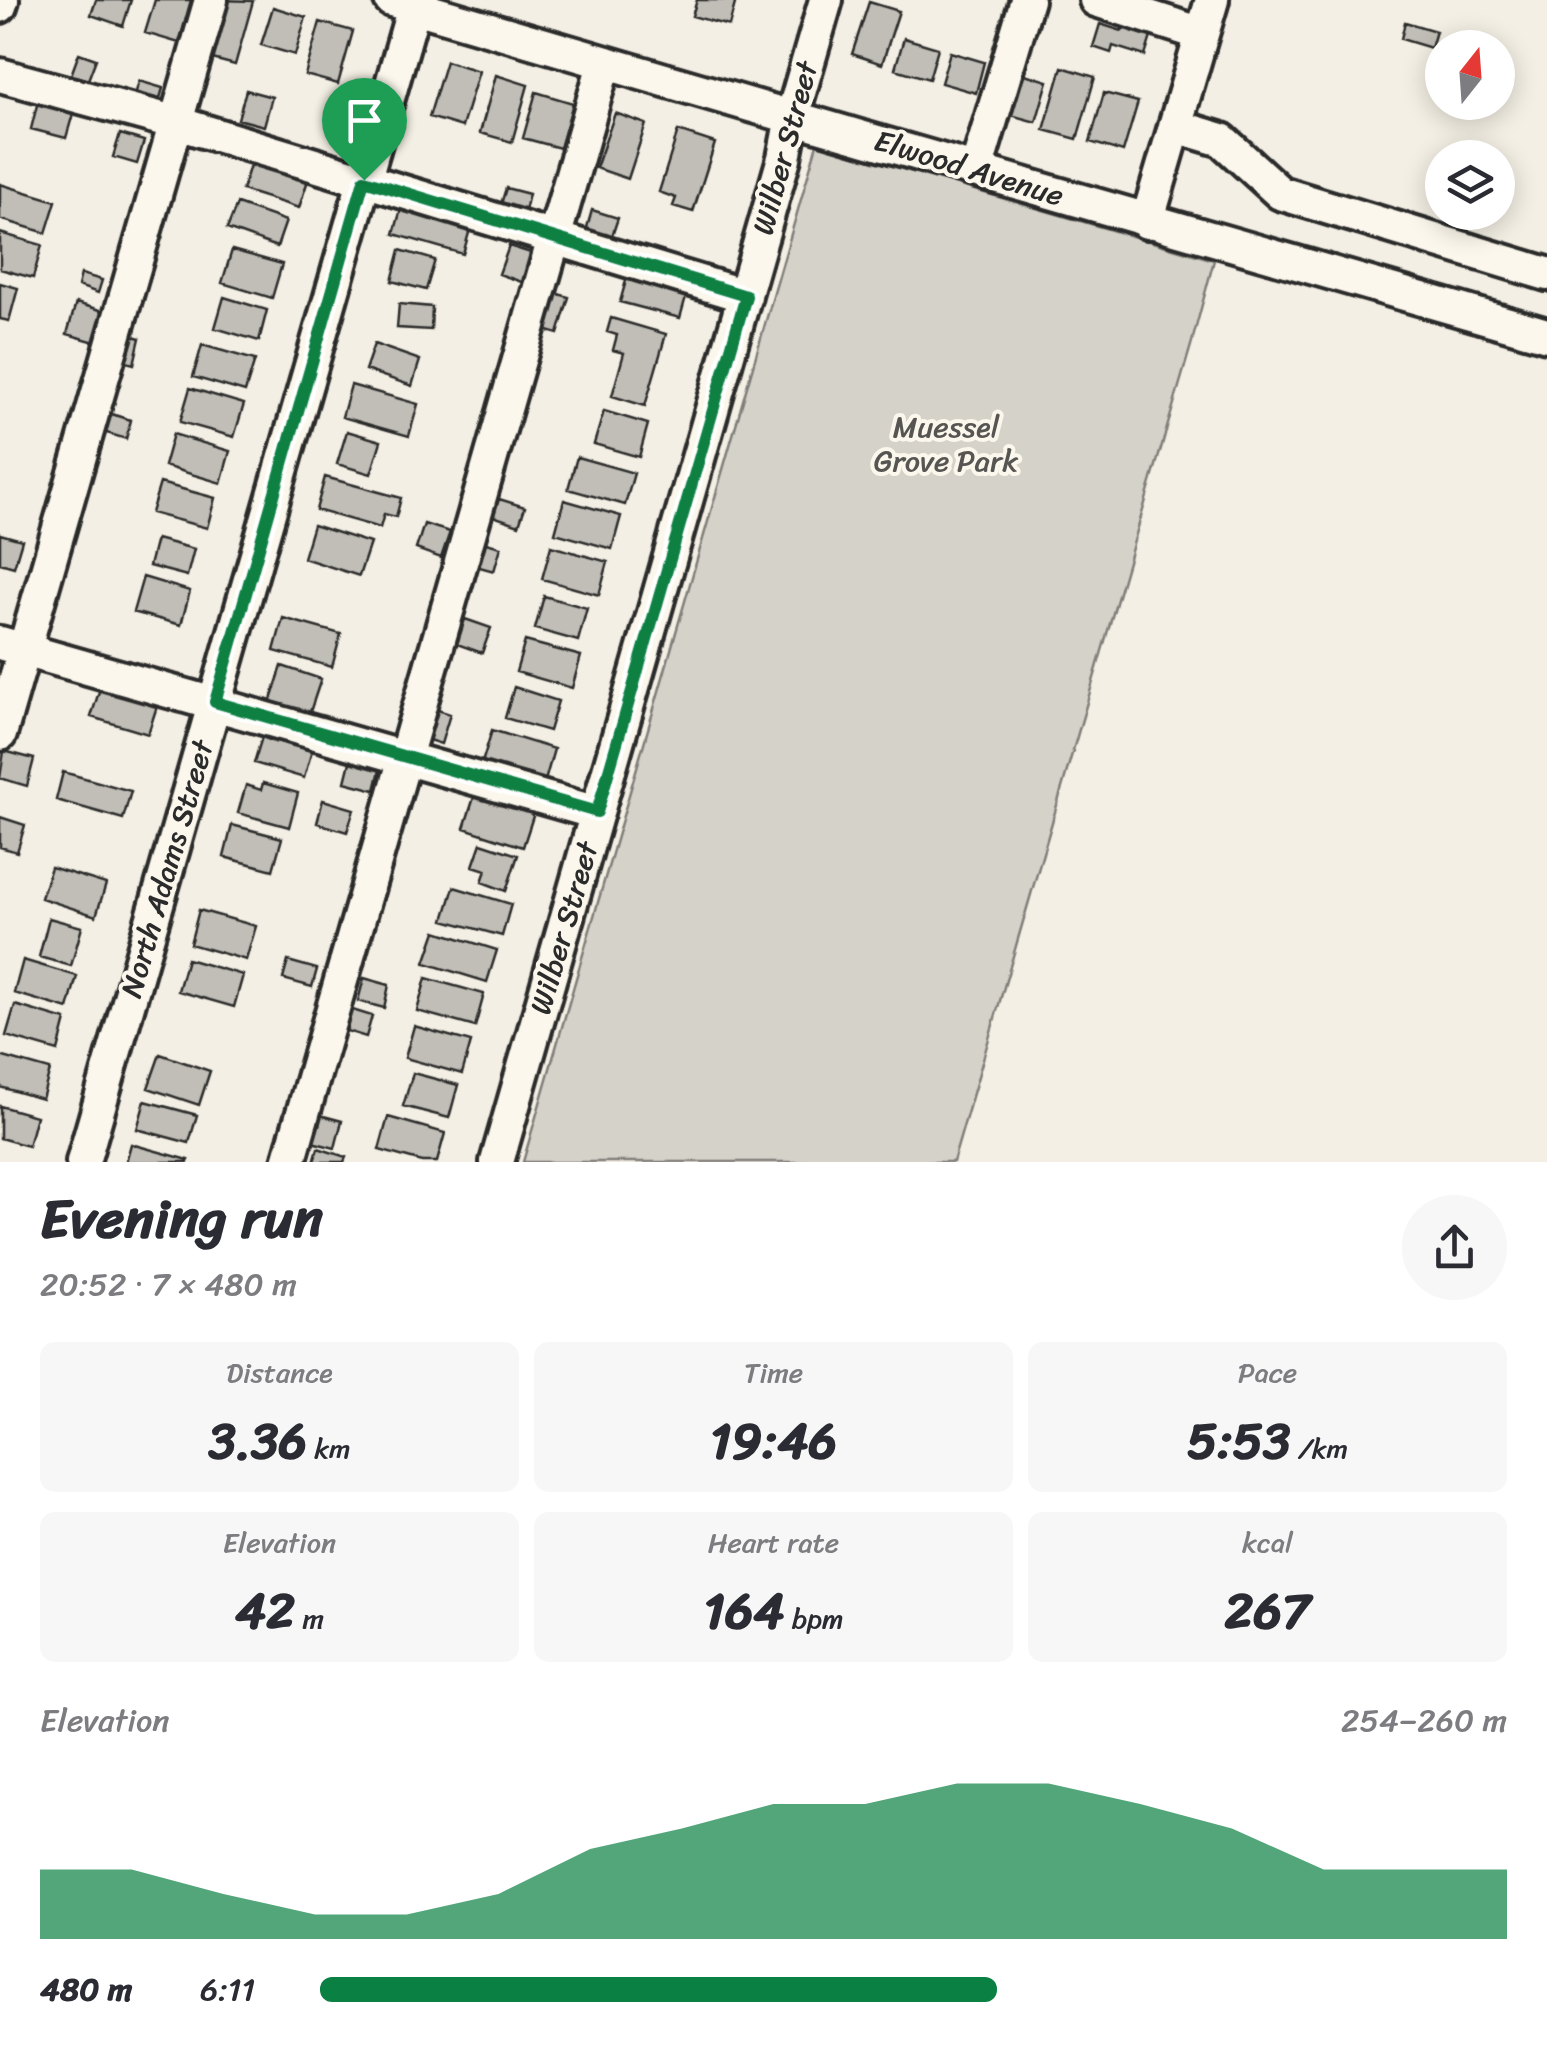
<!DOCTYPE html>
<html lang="en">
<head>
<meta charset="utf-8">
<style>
	body { margin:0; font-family:Sriracha,sans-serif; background:#f7f7f7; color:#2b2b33; height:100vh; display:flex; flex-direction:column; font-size:38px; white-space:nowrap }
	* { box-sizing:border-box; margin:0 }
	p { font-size:32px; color:#7c7c81 }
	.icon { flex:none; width:55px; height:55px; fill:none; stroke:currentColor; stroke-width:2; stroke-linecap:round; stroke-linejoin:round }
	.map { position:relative; height:1162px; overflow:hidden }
	.details { display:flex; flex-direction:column; background:#fff; flex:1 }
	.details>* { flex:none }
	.needle { width:65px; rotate:17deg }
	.fabs { position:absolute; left:1425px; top:30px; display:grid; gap:20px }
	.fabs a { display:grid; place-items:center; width:90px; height:90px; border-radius:50%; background:#fff; box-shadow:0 5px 25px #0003; font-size:50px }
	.pin { position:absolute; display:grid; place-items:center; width:85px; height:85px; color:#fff; margin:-102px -42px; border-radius:50% 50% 50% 0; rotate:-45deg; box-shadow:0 0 10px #0007 }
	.pin .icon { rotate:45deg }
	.round { display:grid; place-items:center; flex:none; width:105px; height:105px; border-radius:52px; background:#f7f7f7 }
	.headline { display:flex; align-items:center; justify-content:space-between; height:170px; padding:0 40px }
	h1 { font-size:55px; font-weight:700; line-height:75px }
	.metrics { display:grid; grid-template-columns:repeat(3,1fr); gap:15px; height:170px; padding:10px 40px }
	.metrics div { display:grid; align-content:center; border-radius:15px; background:#f7f7f7; text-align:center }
	.metrics b { font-size:50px; font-weight:700 }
	.metrics small { font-size:28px; font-weight:400 }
	.metrics p { font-size:28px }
	.chart { height:280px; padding:20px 40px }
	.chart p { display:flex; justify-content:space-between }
	.chart svg { width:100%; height:180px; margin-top:10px; fill:#0b8043; opacity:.7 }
	ul { padding:0 40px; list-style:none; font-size:32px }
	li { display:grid; grid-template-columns:160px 120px 1fr; align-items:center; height:75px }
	li i { height:25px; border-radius:12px; background:#0b8043 }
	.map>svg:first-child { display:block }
	.green { fill:#d5d2c9; stroke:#807e7a; stroke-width:2.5 }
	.building { fill:#c0beb6; stroke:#2b2b2b; stroke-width:2.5 }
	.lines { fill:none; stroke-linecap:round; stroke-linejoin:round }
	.minor-casing { stroke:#2b2b2b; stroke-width:40 }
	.minor { stroke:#fbf7ec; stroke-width:32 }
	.route-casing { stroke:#fff; stroke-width:20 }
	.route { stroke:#0b8043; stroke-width:12 }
	.labels { text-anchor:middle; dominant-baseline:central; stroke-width:8; stroke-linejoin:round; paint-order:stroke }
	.street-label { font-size:30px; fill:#2b2b2b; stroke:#fbf7ec }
	.park-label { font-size:30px; fill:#565552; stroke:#fbf7ec }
</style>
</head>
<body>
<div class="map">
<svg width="1547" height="1162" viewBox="0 0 1547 1162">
	<rect width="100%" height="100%" fill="#f3efe4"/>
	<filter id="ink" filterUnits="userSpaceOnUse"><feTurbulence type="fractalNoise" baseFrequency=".01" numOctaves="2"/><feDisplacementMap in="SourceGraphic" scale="20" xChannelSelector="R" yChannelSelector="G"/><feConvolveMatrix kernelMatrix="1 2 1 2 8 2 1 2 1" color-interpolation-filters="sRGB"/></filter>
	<g filter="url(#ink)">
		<path class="green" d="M817 144 1214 260 1192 342 953 1162H523Z"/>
		<path class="building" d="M96 0H131L123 26 91 15Z
			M155 0H191L179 43 145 33Z
			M221 0 253 1 235 65 205 57Z
			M697 0H736L729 26 692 16Z
			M869 2 899 11 882 64 852 54Z
			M273 7 306 17 295 55 261 45Z
			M1125 21 1153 30 1145 56 1113 46 1111 53 1093 47 1100 24 1122 31Z
			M320 22 353 31 338 84 305 75Z
			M1405 22 1436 31 1431 48 1401 39Z
			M904 38 938 48 929 79 895 69Z
			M950 52 984 62 976 93 941 83Z
			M79 53 96 59 88 80 71 75Z
			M446 61 479 71 462 127 429 117Z
			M1062 67 1095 77 1077 139 1044 130Z
			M1008 69 1048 81 1036 122 996 111Z
			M496 75 528 85 512 142 480 133Z
			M139 81 163 88 158 105 134 99Z
			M246 90 272 97 264 126 238 119Z
			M536 92 573 103 560 148 523 138Z
			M1104 93 1138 102 1123 152 1090 142Z
			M38 101 74 110 66 138 31 129Z
			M615 113 646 124 628 179 596 168Z
			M678 131 715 143 693 212 673 206 676 198 659 192Z
			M120 134 144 141 137 164 113 157Z
			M252 159 309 177 299 208 242 190Z
			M0 184 56 201 46 233 0 219Z
			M506 188 529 194 525 211 501 204Z
			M403 202 472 222 463 254 394 234Z
			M237 204 286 221 277 247 227 229Z
			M592 210 618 218 611 239 586 231Z
			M0 233 42 245 33 278 0 269Z
			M509 246 537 255 527 284 499 274Z
			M232 250 282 264 272 298 222 283Z
			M400 250 435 260 426 290 392 281Z
			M629 270 689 286 680 318 620 302Z
			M81 274 102 280 98 293 78 286Z
			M0 283 18 288 9 321 0 319Z
			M548 291 569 297 558 334 537 328Z
			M224 297 267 310 259 341 215 328Z
			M76 303 104 311 95 342 67 334Z
			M399 304 432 307 431 330 397 328Z
			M611 318 666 334 645 406 612 396 624 353 613 350 617 335 607 332Z
			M121 333 140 338 134 364 115 359Z
			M374 344 420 360 412 386 365 370Z
			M202 345 255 360 245 392 193 377Z
			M351 385 418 404 409 436 342 417Z
			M190 388 244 404 234 437 180 422Z
			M604 411 648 424 639 457 594 444Z
			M105 412 131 420 126 439 100 431Z
			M347 431 381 441 371 474 337 464Z
			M173 434 230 451 221 483 164 466Z
			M577 457 634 473 625 505 568 489Z
			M325 477 401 498 396 517 384 514 380 528 316 510Z
			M160 483 215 498 207 528 151 513Z
			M499 499 525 507 519 525 493 516Z
			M564 500 621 516 612 549 555 533Z
			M424 524 450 532 441 558 416 549Z
			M313 525 370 543 359 576 303 558Z
			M0 534 22 540 14 567 0 563Z
			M156 539 194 549 187 576 149 566Z
			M479 541 501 547 494 571 472 565Z
			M551 546 608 562 599 595 542 579Z
			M143 577 190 591 181 625 133 612Z
			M544 596 587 608 578 641 535 629Z
			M283 618 341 634 332 667 274 651Z
			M465 619 491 628 482 653 457 644Z
			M525 641 581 656 572 688 516 672Z
			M282 666 321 679 309 715 270 703Z
			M102 682 159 700 148 734 91 717Z
			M514 687 558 701 549 731 505 718Z
			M429 707 450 714 441 744 419 737Z
			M492 730 554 749 545 781 482 763Z
			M277 736 313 747 304 778 254 763 262 737 275 742Z
			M353 750 383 758 375 790 345 782Z
			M4 751 34 759 27 786 0 778Z
			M63 772 131 791 123 819 56 800Z
			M263 783 298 793 289 827 238 813 246 785 261 790Z
			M476 791 535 810 523 847 464 828Z
			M323 800 354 809 347 832 317 823Z
			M0 817 25 825 17 852 0 847Z
			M232 825 282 838 273 870 224 857Z
			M481 843 518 855 506 891 482 882 486 870 473 866Z
			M51 867 106 884 96 916 41 898Z
			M454 887 511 904 502 936 444 920Z
			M199 910 256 926 246 960 190 944Z
			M49 918 82 927 71 966 39 957Z
			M436 931 497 950 487 982 425 963Z
			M187 959 243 975 234 1007 178 991Z
			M23 960 77 976 68 1009 14 993Z
			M288 961 317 969 312 987 283 979Z
			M364 978 389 985 384 1008 358 1001Z
			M426 978 484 994 475 1027 417 1011Z
			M15 1005 66 1020 58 1051 6 1036Z
			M346 1008 372 1016 366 1037 340 1029Z
			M414 1026 471 1042 462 1074 405 1058Z
			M160 1054 210 1071 199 1105 148 1088Z
			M0 1056 50 1070 42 1099 0 1087Z
			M413 1073 458 1085 449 1118 403 1106Z
			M145 1101 197 1115 189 1143 137 1129Z
			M0 1106 36 1116 28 1146 0 1138Z
			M316 1114 342 1121 335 1148 308 1141Z
			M388 1117 445 1133 437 1162H422L379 1150Z
			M131 1144 189 1160 188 1162H126Z
			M318 1148 346 1157 344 1162H314Z"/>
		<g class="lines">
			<g class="minor-casing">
				<path id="minor" d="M391 0C776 113 1161 225 1547 335
					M1096 0 1202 34
					M0 6 2 0
					M0 75 177 123 745 296
					M1175 126 1222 140 1280 193 1547 274
					M976 170 1027 0
					M1147 222 1212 0
					M0 643 597 813
					M0 734 211 0
					M83 1162 416 0
					M289 1162 604 64
					M497 1162 784 158 792 117 826 0"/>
			</g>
			<use href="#minor" class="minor"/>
		</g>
	</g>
	<g class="lines" filter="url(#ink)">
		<g class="route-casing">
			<path id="route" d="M364 180 746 296 597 812 215 702Z"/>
		</g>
		<use href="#route" class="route"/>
	</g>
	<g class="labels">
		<g class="street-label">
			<text transform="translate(785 148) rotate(-75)">Wilber Street</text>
			<text transform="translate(969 168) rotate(17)">Elwood Avenue</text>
			<text transform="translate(167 869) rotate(-74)">North Adams Street</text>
			<text transform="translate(564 928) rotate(-74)">Wilber Street</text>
		</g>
		<g class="park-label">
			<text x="946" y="427">Muessel<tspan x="946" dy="34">Grove Park</tspan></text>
		</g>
	</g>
</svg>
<div class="fabs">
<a><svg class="needle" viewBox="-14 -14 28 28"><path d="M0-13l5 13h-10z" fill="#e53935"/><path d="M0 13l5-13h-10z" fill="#7c7c81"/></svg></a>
<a><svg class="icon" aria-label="layers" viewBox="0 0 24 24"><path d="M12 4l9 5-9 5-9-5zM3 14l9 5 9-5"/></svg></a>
</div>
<div class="pin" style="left:364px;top:180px;background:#1e9e55"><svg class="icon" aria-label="arrive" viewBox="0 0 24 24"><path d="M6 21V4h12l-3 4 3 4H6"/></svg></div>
</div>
<section class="details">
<div class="headline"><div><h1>Evening run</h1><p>20:52 · 7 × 480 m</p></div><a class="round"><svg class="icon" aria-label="share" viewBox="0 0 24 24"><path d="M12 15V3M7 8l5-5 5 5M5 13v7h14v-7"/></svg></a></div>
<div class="metrics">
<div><p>Distance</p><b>3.36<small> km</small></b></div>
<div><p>Time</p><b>19:46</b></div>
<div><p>Pace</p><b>5:53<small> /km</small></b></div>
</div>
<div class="metrics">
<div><p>Elevation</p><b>42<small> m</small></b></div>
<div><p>Heart rate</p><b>164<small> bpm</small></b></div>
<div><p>kcal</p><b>267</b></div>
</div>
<div class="chart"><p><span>Elevation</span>254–260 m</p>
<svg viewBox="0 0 160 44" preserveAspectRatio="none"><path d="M0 44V27L10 27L20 33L30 38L40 38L50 33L60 22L70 17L80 11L90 11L100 6L110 6L120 11L130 17L140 27L150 27L160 27V44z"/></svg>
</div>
<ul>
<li><b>480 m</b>6:11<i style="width:57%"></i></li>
</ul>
</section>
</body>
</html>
